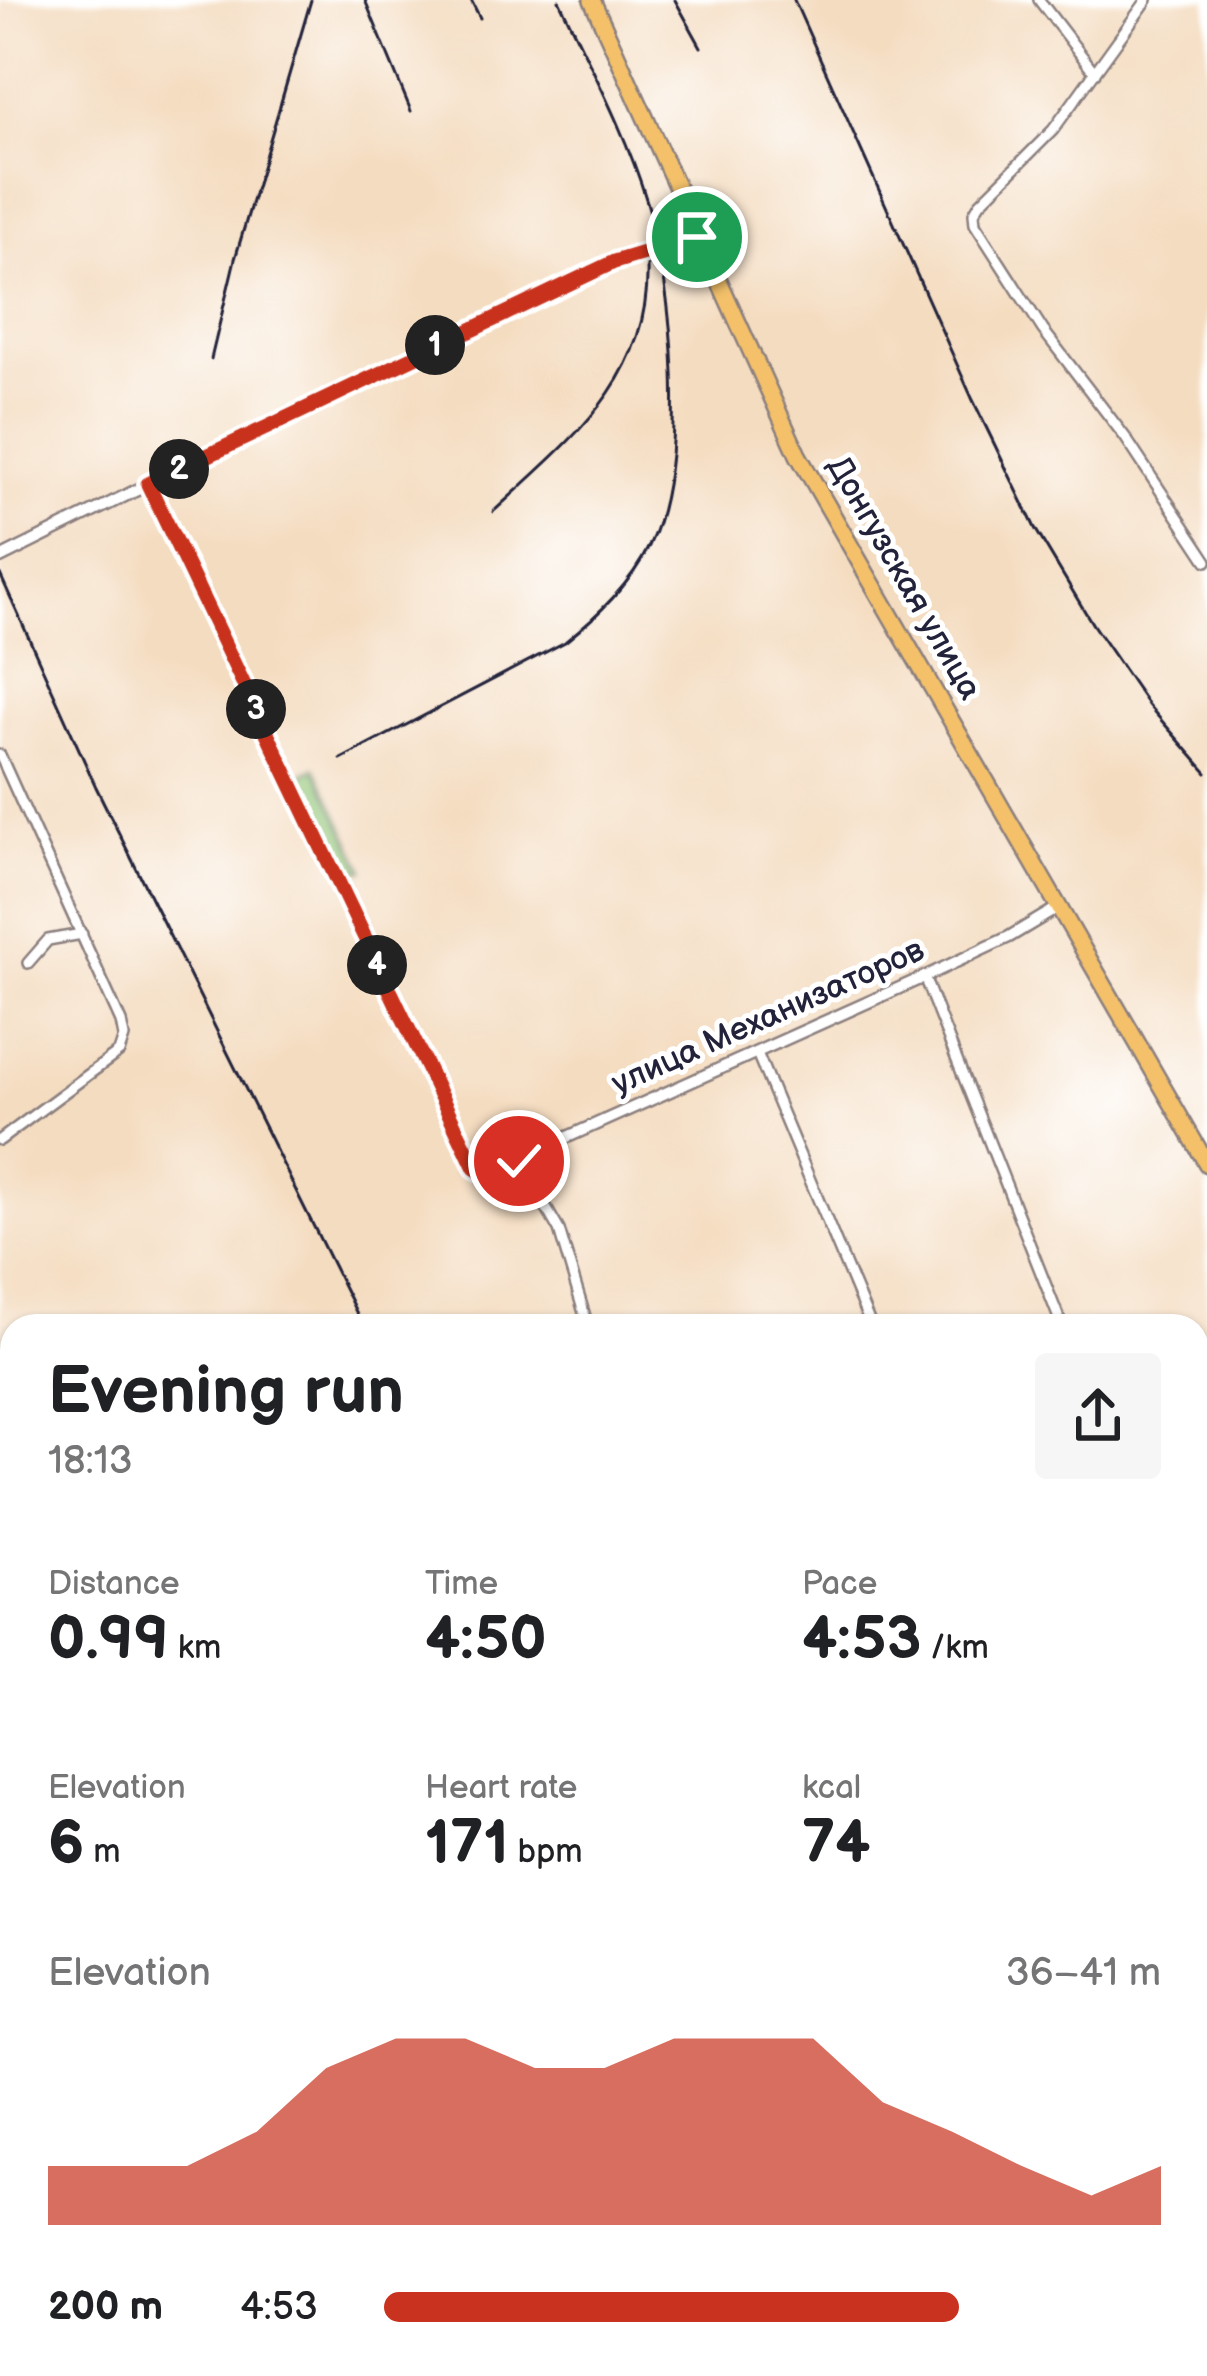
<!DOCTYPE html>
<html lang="en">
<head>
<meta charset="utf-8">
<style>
	body { margin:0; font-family:"Balsamiq Sans",sans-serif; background:#f6f6f6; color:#202124; height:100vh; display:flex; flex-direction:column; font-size:45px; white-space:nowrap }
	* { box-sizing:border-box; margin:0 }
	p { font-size:39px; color:#757577 }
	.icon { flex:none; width:66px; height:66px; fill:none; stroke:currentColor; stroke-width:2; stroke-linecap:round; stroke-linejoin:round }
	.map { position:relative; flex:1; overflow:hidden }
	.sheet { position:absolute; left:0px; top:1314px; width:1209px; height:1062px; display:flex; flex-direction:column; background:#fff; border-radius:36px 36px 0 0; box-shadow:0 3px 9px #0004 }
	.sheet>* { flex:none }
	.pin { position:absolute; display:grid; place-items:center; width:102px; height:102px; color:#fff; margin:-51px; border:6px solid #fff; border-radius:50%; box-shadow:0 3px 12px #0007 }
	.km { position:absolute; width:60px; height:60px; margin:-30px; border-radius:50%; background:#222; color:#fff; font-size:33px; line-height:60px; text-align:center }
	.round { display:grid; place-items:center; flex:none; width:126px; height:126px; border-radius:12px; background:#f6f6f6 }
	.summary { display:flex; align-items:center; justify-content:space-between; height:204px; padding:0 48px }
	h1 { font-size:66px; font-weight:700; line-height:90px }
	.stats { display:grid; grid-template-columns:repeat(3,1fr); gap:18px; height:204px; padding:12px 48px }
	.stats div { display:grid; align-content:center }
	.stats b { font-size:60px; font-weight:700 }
	.stats small { font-size:33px; font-weight:400 }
	.stats p { font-size:33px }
	.chart { height:336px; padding:24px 48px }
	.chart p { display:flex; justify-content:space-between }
	.chart svg { width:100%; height:216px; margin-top:12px; fill:#c8321e; opacity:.7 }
	ul { padding:0 48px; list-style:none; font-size:39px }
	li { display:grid; grid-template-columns:192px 144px 1fr; align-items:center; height:90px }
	li i { height:30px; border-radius:15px; background:#c8321e }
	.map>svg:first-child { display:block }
	.green { fill:#91c475; stroke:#5a7358; stroke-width:3 }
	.forest { fill:#74aa66; stroke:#4b6650; stroke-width:3 }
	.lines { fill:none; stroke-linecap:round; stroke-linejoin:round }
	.minor-casing { stroke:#8b7f7e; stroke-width:14 }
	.tertiary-casing { stroke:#8b7f7e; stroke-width:15 }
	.trunk-casing { stroke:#8b7f7e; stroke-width:20 }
	.minor { stroke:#fff; stroke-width:9 }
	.tertiary { stroke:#fff; stroke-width:10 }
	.trunk { stroke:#f4c16a; stroke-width:15 }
	.rail { stroke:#22223b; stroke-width:3 }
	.route-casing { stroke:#fff; stroke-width:24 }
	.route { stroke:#c8321e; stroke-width:15 }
	.labels { text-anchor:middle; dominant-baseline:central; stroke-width:10; stroke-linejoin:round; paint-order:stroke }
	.street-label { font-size:33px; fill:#22223b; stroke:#fff }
</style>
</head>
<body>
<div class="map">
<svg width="1207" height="2376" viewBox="0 0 1207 2376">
	<rect width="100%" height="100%" fill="#fff"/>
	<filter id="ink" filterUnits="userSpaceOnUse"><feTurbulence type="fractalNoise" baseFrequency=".00833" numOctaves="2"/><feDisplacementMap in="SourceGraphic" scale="24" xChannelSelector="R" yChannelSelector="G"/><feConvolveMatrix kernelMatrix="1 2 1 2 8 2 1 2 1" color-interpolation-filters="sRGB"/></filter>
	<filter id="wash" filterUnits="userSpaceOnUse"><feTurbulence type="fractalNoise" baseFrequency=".004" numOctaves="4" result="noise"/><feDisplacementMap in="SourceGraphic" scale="48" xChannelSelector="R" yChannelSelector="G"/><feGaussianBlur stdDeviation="2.7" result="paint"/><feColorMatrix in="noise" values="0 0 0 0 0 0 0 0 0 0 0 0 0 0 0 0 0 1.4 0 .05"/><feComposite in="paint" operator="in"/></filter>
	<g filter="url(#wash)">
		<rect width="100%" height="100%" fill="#f4dcc0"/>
		<path class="green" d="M315 768 364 870 344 874 297 777Z
			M0 1815 12 1816V2364H476L485 2376H0Z"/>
		<path class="forest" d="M1207 2033V2376H643L662 2364H1197V2038Z"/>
	</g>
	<g filter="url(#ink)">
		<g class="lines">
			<g class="minor-casing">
				<path id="minor" d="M1039 0 1095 73
					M1147 0 1053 130 980 203 974 213 975 224 1043 330 1125 437 1207 561
					M149 484 614 262 697 237
					M0 755 121 1022 124 1037 119 1052 0 1140
					M28 963 48 940 82 934
					M924 977 1062 1326
					M757 1053 871 1326
					M519 1161 559 1230 588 1326
					M0 1502 12 1532
					M0 1814 12 1815
					M1197 2023 1207 2017
					M451 2364 458 2376
					M73 2376 86 2364
					M773 2376 801 2364"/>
			</g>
			<g class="tertiary-casing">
				<path id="tertiary" d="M0 558 149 484 471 1159 485 1174 924 977 1009 937 1059 907"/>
			</g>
			<g class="trunk-casing">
				<path id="trunk" d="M592 0 798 455 1207 1164"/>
			</g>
			<use href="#minor" class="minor"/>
			<use href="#tertiary" class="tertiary"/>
			<use href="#trunk" class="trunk"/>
			<path class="rail" d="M365 0 411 111
				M471 0 480 18
				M675 0 701 47
				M794 0 972 398 1036 530 1093 625 1148 705 1207 773
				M211 359 235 259 311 0
				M493 512C568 442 651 380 647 266
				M0 574 96 787 363 1326
				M341 759 565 642C598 615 631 584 649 546 689 462 674 289 647 202 626 132 590 66 559 0"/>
		</g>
	</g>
	<g class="lines" filter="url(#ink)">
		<g class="route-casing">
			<path id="route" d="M519 1161 485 1174 475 1168 148 484 614 262 697 237"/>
		</g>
		<use href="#route" class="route"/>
	</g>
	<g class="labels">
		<g class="street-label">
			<text transform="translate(904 578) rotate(60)">Донгузская улица</text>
			<text transform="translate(768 1017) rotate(-24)">улица Механизаторов</text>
		</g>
	</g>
</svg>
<div class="pin" style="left:697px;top:237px;background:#1e9e55"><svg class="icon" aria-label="arrive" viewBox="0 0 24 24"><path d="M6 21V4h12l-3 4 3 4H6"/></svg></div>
<div class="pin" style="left:519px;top:1161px;background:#d93025"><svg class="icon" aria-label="check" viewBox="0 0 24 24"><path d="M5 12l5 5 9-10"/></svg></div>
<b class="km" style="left:435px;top:345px">1</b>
<b class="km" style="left:179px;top:469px">2</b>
<b class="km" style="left:256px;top:709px">3</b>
<b class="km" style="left:377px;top:965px">4</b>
<section class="sheet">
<div class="summary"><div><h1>Evening run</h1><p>18:13</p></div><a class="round"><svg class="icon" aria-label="share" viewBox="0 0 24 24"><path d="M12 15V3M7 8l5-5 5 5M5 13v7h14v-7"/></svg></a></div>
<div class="stats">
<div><p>Distance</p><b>0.99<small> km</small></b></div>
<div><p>Time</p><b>4:50</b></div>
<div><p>Pace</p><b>4:53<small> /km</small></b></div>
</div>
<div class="stats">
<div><p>Elevation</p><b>6<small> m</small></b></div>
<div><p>Heart rate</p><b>171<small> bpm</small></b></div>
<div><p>kcal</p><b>74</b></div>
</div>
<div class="chart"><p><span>Elevation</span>36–41 m</p>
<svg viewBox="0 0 160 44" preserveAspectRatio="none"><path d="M0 44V32L10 32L20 32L30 25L40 12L50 6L60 6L70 12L80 12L90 6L100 6L110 6L120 19L130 25L140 32L150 38L160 32V44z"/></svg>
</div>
<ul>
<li><b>200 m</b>4:53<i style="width:74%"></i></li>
</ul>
</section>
</div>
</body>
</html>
